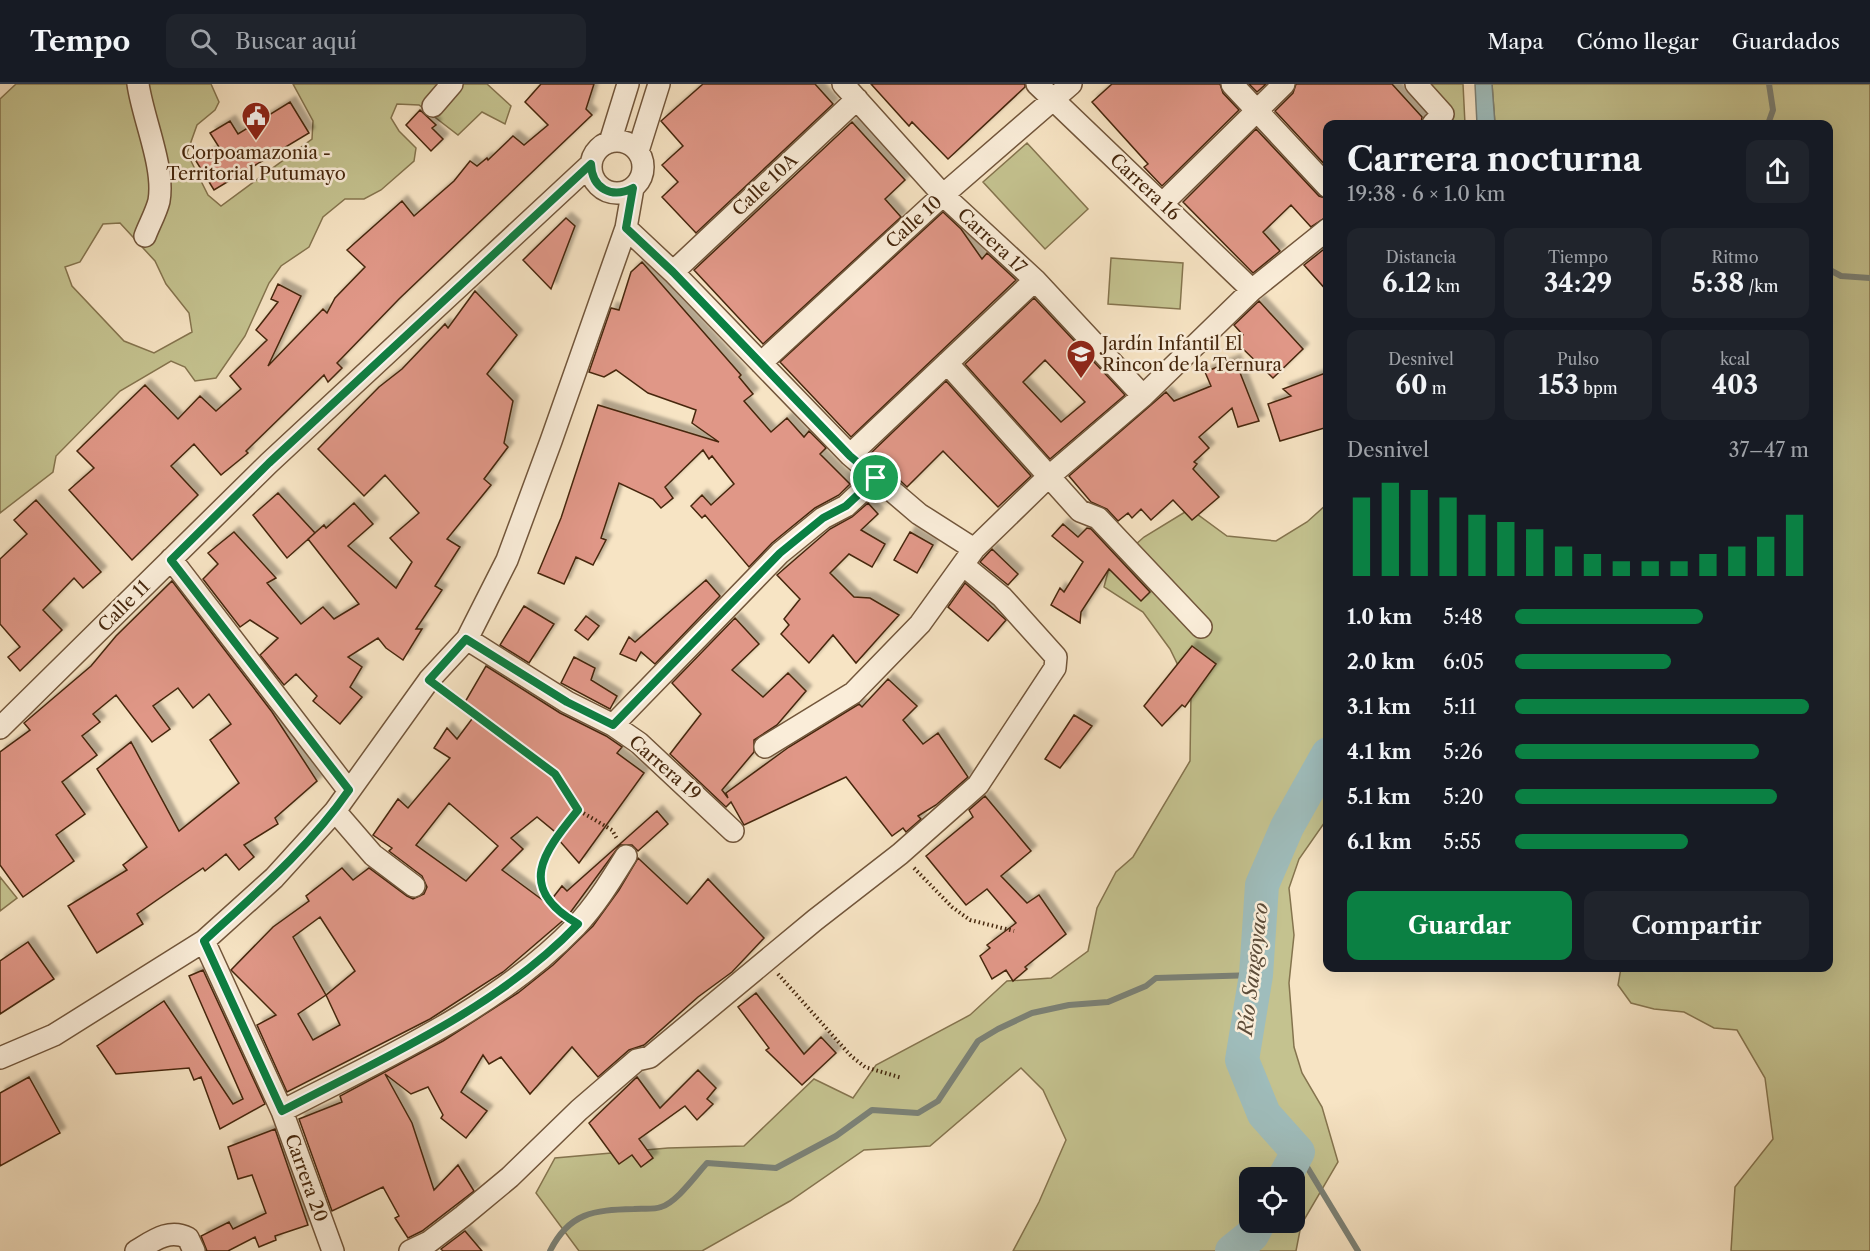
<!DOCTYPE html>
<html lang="es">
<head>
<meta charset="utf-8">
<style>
	body { margin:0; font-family:"Libre Caslon Text",serif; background:#20242c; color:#f1f3f6; height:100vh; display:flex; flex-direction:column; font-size:22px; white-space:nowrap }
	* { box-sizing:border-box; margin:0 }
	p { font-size:20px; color:#9ea1a6 }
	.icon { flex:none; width:33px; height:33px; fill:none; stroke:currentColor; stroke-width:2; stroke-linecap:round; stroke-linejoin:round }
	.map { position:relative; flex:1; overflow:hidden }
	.drawer { position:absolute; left:1323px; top:36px; width:510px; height:852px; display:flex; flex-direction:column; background:#171b24; border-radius:12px; box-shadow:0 6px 24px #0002 }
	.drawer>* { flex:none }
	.buttons { position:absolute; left:1239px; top:1083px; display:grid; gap:12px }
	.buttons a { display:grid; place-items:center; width:66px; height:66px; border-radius:12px; background:#171b24; box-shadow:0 6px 24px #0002; font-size:30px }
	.pin { position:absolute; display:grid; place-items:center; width:51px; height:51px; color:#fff; margin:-26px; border:3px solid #fff; border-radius:50%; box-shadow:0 2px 6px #0007 }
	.round { display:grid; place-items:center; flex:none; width:63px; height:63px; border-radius:12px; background:#20242c }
	.head { display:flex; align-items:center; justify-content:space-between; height:102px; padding:0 24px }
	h1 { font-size:33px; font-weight:700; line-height:45px }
	.metrics { display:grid; grid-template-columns:repeat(3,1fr); gap:9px; height:102px; padding:6px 24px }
	.metrics div { display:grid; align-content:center; border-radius:12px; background:#20242c; text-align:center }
	.metrics b { font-size:26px; font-weight:700 }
	.metrics small { font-size:16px; font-weight:400 }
	.metrics p { font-size:16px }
	.chart { height:168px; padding:12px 24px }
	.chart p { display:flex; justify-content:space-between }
	.chart svg { width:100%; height:108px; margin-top:6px; stroke:#0b8043; stroke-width:6 }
	.button { display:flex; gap:12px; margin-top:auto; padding:12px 24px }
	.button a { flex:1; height:69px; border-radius:12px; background:#0b8043; color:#fff; font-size:24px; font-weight:700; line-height:69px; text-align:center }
	.button a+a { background:#20242c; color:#f1f3f6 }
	ul { padding:0 24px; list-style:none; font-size:20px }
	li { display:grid; grid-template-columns:96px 72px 1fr; align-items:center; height:45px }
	li i { height:15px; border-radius:8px; background:#0b8043 }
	header { display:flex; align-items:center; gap:36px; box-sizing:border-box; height:84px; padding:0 30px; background:#171b24; border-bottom:2px solid #363941 }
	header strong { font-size:28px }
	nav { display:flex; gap:33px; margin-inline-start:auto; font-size:21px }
	.search { width:420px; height:54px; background:#20242c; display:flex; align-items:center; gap:15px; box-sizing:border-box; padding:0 21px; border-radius:12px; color:#9ea1a6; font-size:22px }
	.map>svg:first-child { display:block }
	.green { fill:#c4c28f; stroke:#85744e; stroke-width:1.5; fill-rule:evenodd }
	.water { fill:#9fbdbc; stroke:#7b8176; stroke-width:1.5 }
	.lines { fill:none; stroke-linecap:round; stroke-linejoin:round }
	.stream { stroke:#7b8176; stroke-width:6 }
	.river { stroke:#9fbdbc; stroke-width:34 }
	.building { fill:#e09787; stroke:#46270d; stroke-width:1.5; fill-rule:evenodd; filter:url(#shadow) }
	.minor-casing { stroke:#72563b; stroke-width:24 }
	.path { stroke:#46270d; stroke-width:4; stroke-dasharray:1.5 3; stroke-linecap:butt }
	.minor { stroke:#faedd9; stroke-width:21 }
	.route-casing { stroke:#fff; stroke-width:12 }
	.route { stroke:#0b8043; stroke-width:8 }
	.labels { text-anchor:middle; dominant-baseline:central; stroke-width:5; stroke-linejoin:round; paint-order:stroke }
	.poi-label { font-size:18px; fill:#46270d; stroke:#faedd9 }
	.street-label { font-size:18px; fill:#46270d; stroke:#faedd9 }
	.water-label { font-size:20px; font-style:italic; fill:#5c4c39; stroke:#faedd9 }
</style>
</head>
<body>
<header>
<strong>Tempo</strong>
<div class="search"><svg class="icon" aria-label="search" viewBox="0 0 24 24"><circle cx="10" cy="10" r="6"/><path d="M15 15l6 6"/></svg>Buscar aquí</div>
<nav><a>Mapa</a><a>Cómo llegar</a><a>Guardados</a></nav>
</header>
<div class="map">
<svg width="1870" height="1167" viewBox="0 0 1870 1167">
	<defs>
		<filter id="shadow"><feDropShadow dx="5.5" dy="-5.5" stdDeviation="1.5" flood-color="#0004"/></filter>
	</defs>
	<rect width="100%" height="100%" fill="#f7e4c4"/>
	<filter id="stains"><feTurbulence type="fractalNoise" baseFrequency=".00333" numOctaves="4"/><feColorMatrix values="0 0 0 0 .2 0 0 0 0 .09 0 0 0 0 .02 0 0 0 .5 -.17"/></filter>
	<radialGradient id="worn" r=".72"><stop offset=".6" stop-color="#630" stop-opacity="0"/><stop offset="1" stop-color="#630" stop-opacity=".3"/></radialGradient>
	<path class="green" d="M16 0H211L219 18 215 26 197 41 187 69 208 111 221 122 312 55 313 37 293 0H487L511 22 505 40 482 28 458 51 419 21 397 20 391 34 399 47 416 64 414 77 381 106 364 115H345L323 133 309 163 281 182 269 199 245 252 216 294 195 297 185 283 171 277 120 307 56 372 53 388 0 429V15ZM120 139 155 177 166 200 189 229 192 248 154 269 124 257 72 202 65 183 80 178 103 140Z
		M1430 0H1463L1465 40H1447Z
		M1492 0H1870V1167H1731L1735 1103 1773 1055 1765 994 1737 946 1714 944 1684 928 1654 925 1631 919 1618 901 1621 884H1828V40H1495Z
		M1027 59 1088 125 1045 165 983 98Z
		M1111 174 1183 179 1180 225 1108 220Z
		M1327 420V735L1299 775 1289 804 1294 851 1289 899 1294 963 1302 989 1322 1023 1338 1078 1301 1141 1296 1167H1013L1039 1118 1066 1056 1043 1006 1021 984 930 1062 864 1066 790 1117 702 1167H579L536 1109 555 1074 668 1064 744 1062 814 995 853 1014 876 981 970 931 1007 897 1051 894 1088 867 1097 824 1116 788 1133 773 1190 677 1191 608 1170 565 1143 528 1104 503 1109 484 1144 453 1190 425 1227 452 1276 457 1307 438ZM1250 1094H1294V1138H1250Z
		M0 793 17 814 0 827Z"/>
	<path class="water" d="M1475 0H1492L1495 40H1477Z"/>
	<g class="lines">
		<path class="stream" d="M1768 40 1773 26 1769 0
			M1828 185 1841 192 1870 194
			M1298 1068 1358 1167
			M550 1167C569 1129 593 1126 634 1125 642 1124 653 1126 661 1123 677 1118 695 1092 707 1079L776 1084 836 1052 872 1026 918 1029 938 1017 978 957 998 945 1032 929 1069 921 1108 918 1146 902 1156 894 1256 891"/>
		<path class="river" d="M1284 1094 1298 1068 1264 1030 1242 976 1256 891 1262 801 1287 743 1328 670
			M1232 1167 1252 1151 1259 1138"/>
	</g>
	<path class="building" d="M541 0H594L586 25 592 31 399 215 337 279 342 284 328 298 324 291 246 367 248 369 221 391 194 360 171 382 198 411 132 476 69 406 94 384 77 367 145 301 178 335 200 312 216 327 241 305 230 292 267 256 256 246 278 218 271 215 278 200 301 212 268 282 323 225 327 229 335 214 365 183 347 166 402 117 414 132 454 97 470 77 477 82 487 74 488 76 513 52 524 61 548 41 525 18Z
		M703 0H815L833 20 696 149 662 113 678 98 662 81 683 62 661 37Z
		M871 0H1025V3L948 75 912 38 909 42Z
		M1112 0H1220L1223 9 1239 26 1162 102 1144 83 1148 80 1092 18Z
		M1249 0H1266L1257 8Z
		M1296 0H1392L1422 33 1421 40H1328V84L1275 27 1293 9Z
		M290 18 309 49 214 106 196 77 219 63 210 49 230 37 238 50Z
		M420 26 436 41 432 44 443 55 431 67 406 41Z
		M852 38 905 96 885 115 901 133 763 260 694 186Z
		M1256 45 1319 112 1328 115V132L1311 143 1291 121 1263 148 1280 167 1253 189 1183 118Z
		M943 128 961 145 982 175 987 169 1016 196 851 353 780 278Z
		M566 134 575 142 551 205 523 176Z
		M1328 162V208L1304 181Z
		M642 178 741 291 739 293 753 310 744 317 771 348 787 334 804 353 809 347 826 364 820 370 850 400 839 411 815 424 772 459 749 483 705 431 702 434 691 422 702 411 711 421 734 400 712 372 709 375 703 366 665 403 673 414 661 424 653 415 619 399 601 454 606 456 593 481 576 473 564 500 538 489 561 434 598 321 719 358 692 339 696 326 648 309 616 286 604 293 589 288 611 224 619 226 631 188Z
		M475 207 517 251 487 290 513 317 504 359 508 363 484 395 491 401 447 455 460 463 435 502 442 506 416 545H422L403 576 386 564 378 554 348 573 362 583 350 603 362 613 340 640 313 617 317 612 296 590 284 601 260 571 278 554 250 536 240 543 203 495 218 480 208 469 234 448 276 494 267 499 301 540 323 523 334 535 359 520 308 455 324 441 326 444 354 419 373 440 348 462 396 504 412 478 390 454 419 429 385 391 364 412 318 365 379 303 402 285 445 240 448 244Z
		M1034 214 1125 311 1050 375 965 280ZM1045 276 1085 318 1061 338 1023 298Z
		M1259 217 1303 265 1273 294 1239 261V254L1243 251 1234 241Z
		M1235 276 1259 337 1238 343 1232 324 1199 353 1209 364 1194 378 1197 380 1193 385 1219 413 1192 436 1173 416 1151 436 1141 425 1132 434 1128 429 1118 437 1107 425 1091 418 1069 392 1166 308 1174 317 1211 302 1205 288Z
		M1328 288V343L1280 357 1268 320 1291 312 1283 305Z
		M946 297 1031 392 998 423 943 367 907 403 871 369Z
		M278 409 315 449 287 474 253 431Z
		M36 416 101 488 83 504 74 494 43 526 62 546 20 587 8 573 20 563 0 540V475L27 450 14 436Z
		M868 419 878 430 861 446 885 460 872 483 849 470 830 489 854 513 870 514 899 531 856 579 833 551 809 579 781 550 789 541 784 535 800 515 777 491 830 445 852 433Z
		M1063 440 1078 453 1087 444 1091 445 1150 508 1141 517 1109 485 1081 528 1080 539 1051 521 1060 504 1064 508 1083 478 1052 452Z
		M910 448 933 461 917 489 894 476Z
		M992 465 1018 490 1008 501 980 478Z
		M706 496 720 512 655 580 641 568 636 577 620 570 629 553 635 558Z
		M172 497 272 628 317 697 275 734 278 740 244 761 254 773 239 786 226 770 205 787 203 784 137 830 143 840 97 869 68 822 127 786 123 781 147 763 97 685 131 658 179 747 239 699 210 656 231 640 209 610 193 624 178 604 153 622 170 645 152 658 116 611 93 630 100 638 82 652 97 671 62 698 85 730 56 751 74 777 23 813 0 781V668L30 646 24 639 91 582 116 552Z
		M965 499 1006 536 988 557 948 523Z
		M524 522 554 540 529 579 500 561Z
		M586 532 599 542 588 556 575 546Z
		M735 534 759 560 732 586 763 613 788 589 806 607 777 641 754 656V668L722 706 728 714 726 709 789 663 859 620 862 623 888 595 917 622 903 636 923 660 938 649 968 693 936 721 918 732 921 735 906 748 903 744 892 752 846 693 744 741 731 718 726 723 670 670 701 630 672 599Z
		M1192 562 1216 580 1185 623 1182 621 1162 642 1144 622Z
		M574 573 595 584 591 596 617 612 610 625 561 599Z
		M486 582 560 629 606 652 622 663 617 669 644 689 579 779 558 755 560 752 537 733 511 754 523 765 502 786 548 820 562 802 567 807 657 727 668 740 638 767 632 761H620L567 833 503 888 430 935 287 1008 257 941 276 931 231 886 273 843 309 817 306 812 342 784 353 796 369 784 407 812 413 815 424 810 427 803 422 792 389 767 392 764 373 751 398 715 408 724 450 674 434 664 447 644 457 655 478 627 465 618ZM449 719 498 762 466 797 416 761ZM320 833 355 887 326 911 293 853ZM326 911 340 941 313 956 298 930Z
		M1074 631 1092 642 1060 684 1045 675Z
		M985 712 1031 767 1001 792 1027 819 1039 811 1066 850 1025 883 1027 885 1013 897 1006 886 992 895 980 872 990 864 987 861 1016 839 987 805 966 821 926 772 973 733 969 726Z
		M638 774 687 820 708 795 764 854 732 888 698 913 644 961 629 966 598 993 572 963 530 1010 501 973 489 980 483 971 461 1008 487 1027 466 1054 441 1034 443 1031 428 1003 411 1010 385 990 412 1039 434 1106 458 1081 474 1107 422 1147 408 1154 395 1134 399 1132 383 1103 332 1127 299 1035 342 1018 340 1012 443 957 518 909 553 881 593 842 619 806Z
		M28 858 54 895 0 930V877Z
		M203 886 265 1020 220 1045 201 993 194 996 189 984 116 990 97 962 164 917 233 1020 243 1015 189 892Z
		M756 909 804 970 821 953 836 969 802 1001 766 966 769 964 738 923Z
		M698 986 716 1004 707 1015 713 1020 697 1036 685 1022 639 1055 653 1074 641 1083 632 1071 619 1080 589 1039 637 993 660 1024Z
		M29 993 60 1049 0 1082V1009Z
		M275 1045 308 1141 275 1152 276 1156 259 1163 255 1153 228 1167H207L201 1152 229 1138 233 1145 266 1129 252 1091 238 1095 228 1063Z
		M465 1147 482 1167H443L441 1165Z"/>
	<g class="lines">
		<g class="minor-casing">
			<path id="minor" d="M138 0C143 35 165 83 159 117 156 129 149 141 145 152
				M843 0 943 111 1035 196 1143 312
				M1037 0 1252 206
				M1232 0 1328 103
				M1416 0 1443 30 1433 40
				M433 22 452 0
				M591 83a26 26 0 1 1 52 0a26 26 0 1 1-52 0Z
				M610 58 628 0
				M638 67 659 0
				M1163 119 1284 0
				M626 144 673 188 850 371 919 430 974 465
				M673 188 857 15
				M761 279 943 111 1071 0
				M947 279 1080 427 1098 434 1201 543
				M850 371 1035 196
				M171 475 349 707
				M467 555 567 618 613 641 639 659 733 747
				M613 641 780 469 823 434 846 422 876 394
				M0 644 269 379 591 80
				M765 663 853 609 920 540 974 465 1045 396 1143 312 1252 206 1328 145
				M335 727 373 771 414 802
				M204 857 282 1027 333 1167
				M0 974 54 951 204 857 274 794 335 727 429 596 467 555 507 476 551 357 626 144 633 104
				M282 1027C382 975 496 925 576 842 596 821 611 796 626 772
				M136 1167C153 1157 169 1144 188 1154L194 1167
				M410 1167 429 1158 463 1132 510 1093 579 1026 637 976 650 973 815 836 900 770 978 701 1055 584 1056 573 1002 513 963 481"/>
		</g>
		<path class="path" d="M444 605 505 655 555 690 578 726 612 746 617 755
			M914 784 952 823 970 836 1014 847
			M563 829C520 788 548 762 578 726
			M778 890 851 972 865 983 902 994"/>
		<use href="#minor" class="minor"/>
	</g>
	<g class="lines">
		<g class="route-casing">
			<path id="route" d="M591 80C592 105 612 115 633 104L626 144 673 188 850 372 876 394 846 422 823 434 780 469 613 641 567 618 466 555 429 596 555 690 578 726C545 767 514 803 578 840 498 924 383 974 282 1027L204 857C255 810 309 764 349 706L171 476 269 379Z"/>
		</g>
		<use href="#route" class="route"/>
	</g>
	<defs>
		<g id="civic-pin" transform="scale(1.5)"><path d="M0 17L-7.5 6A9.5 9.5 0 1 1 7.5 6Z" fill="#8f2418" stroke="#faedd9"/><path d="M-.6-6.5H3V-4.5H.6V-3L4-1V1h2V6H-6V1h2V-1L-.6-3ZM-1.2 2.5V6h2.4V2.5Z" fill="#fff"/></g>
		<g id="school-pin" transform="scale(1.5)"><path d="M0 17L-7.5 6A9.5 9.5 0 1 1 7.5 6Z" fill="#8f2418" stroke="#faedd9"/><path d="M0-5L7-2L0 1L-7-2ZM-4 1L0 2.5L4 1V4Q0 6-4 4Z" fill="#fff"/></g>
	</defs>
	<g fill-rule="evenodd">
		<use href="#civic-pin" x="256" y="32"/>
		<use href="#school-pin" x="1081" y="270"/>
	</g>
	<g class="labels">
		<g class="poi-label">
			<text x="256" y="69">Corpoamazonia -<tspan x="256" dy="21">Territorial Putumayo</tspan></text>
			<text x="1102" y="260" text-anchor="start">Jardín Infantil El<tspan x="1102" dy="21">Rincon de la Ternura</tspan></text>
		</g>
		<g class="street-label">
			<text transform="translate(765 101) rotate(-43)">Calle 10A</text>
			<text transform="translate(1145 103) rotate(43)">Carrera 16</text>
			<text transform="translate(914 138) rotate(-42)">Calle 10</text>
			<text transform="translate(992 157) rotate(43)">Carrera 17</text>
			<text transform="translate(124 522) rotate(-45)">Calle 11</text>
			<text transform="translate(665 684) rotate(41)">Carrera 19</text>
			<text transform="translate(306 1094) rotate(70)">Carrera 20</text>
		</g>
		<g class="water-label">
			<text transform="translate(1253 885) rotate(-83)">Río Sangoyaco</text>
		</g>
	</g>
	<rect width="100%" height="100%" filter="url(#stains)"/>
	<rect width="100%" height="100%" fill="url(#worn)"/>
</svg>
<div class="buttons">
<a><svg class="icon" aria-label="locate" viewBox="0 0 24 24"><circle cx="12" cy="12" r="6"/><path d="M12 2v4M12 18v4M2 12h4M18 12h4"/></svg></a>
</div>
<div class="pin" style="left:876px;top:394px;background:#1e9e55"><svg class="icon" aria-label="arrive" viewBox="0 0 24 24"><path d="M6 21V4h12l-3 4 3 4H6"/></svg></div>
<section class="drawer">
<div class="head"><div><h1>Carrera nocturna</h1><p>19:38 · 6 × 1.0 km</p></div><a class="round"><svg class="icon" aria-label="share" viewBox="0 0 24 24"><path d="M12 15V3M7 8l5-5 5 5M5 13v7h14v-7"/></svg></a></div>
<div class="metrics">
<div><p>Distancia</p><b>6.12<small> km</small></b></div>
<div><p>Tiempo</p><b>34:29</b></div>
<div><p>Ritmo</p><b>5:38<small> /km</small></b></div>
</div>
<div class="metrics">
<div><p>Desnivel</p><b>60<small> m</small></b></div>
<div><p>Pulso</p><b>153<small> bpm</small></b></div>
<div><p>kcal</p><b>403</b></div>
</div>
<div class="chart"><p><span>Desnivel</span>37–47 m</p>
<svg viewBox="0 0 160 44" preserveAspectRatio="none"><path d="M5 44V12M15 44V6M25 44V9M35 44V12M45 44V19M55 44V22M65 44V25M75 44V32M85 44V35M95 44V38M105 44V38M115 44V38M125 44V35M135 44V32M145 44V28M155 44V19"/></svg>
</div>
<ul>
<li><b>1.0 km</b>5:48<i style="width:64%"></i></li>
<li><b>2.0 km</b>6:05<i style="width:53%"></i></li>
<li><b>3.1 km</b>5:11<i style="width:100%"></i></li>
<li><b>4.1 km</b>5:26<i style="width:83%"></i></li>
<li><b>5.1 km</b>5:20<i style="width:89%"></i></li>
<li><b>6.1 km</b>5:55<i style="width:59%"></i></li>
</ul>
<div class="button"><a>Guardar</a><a>Compartir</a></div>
</section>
</div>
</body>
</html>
